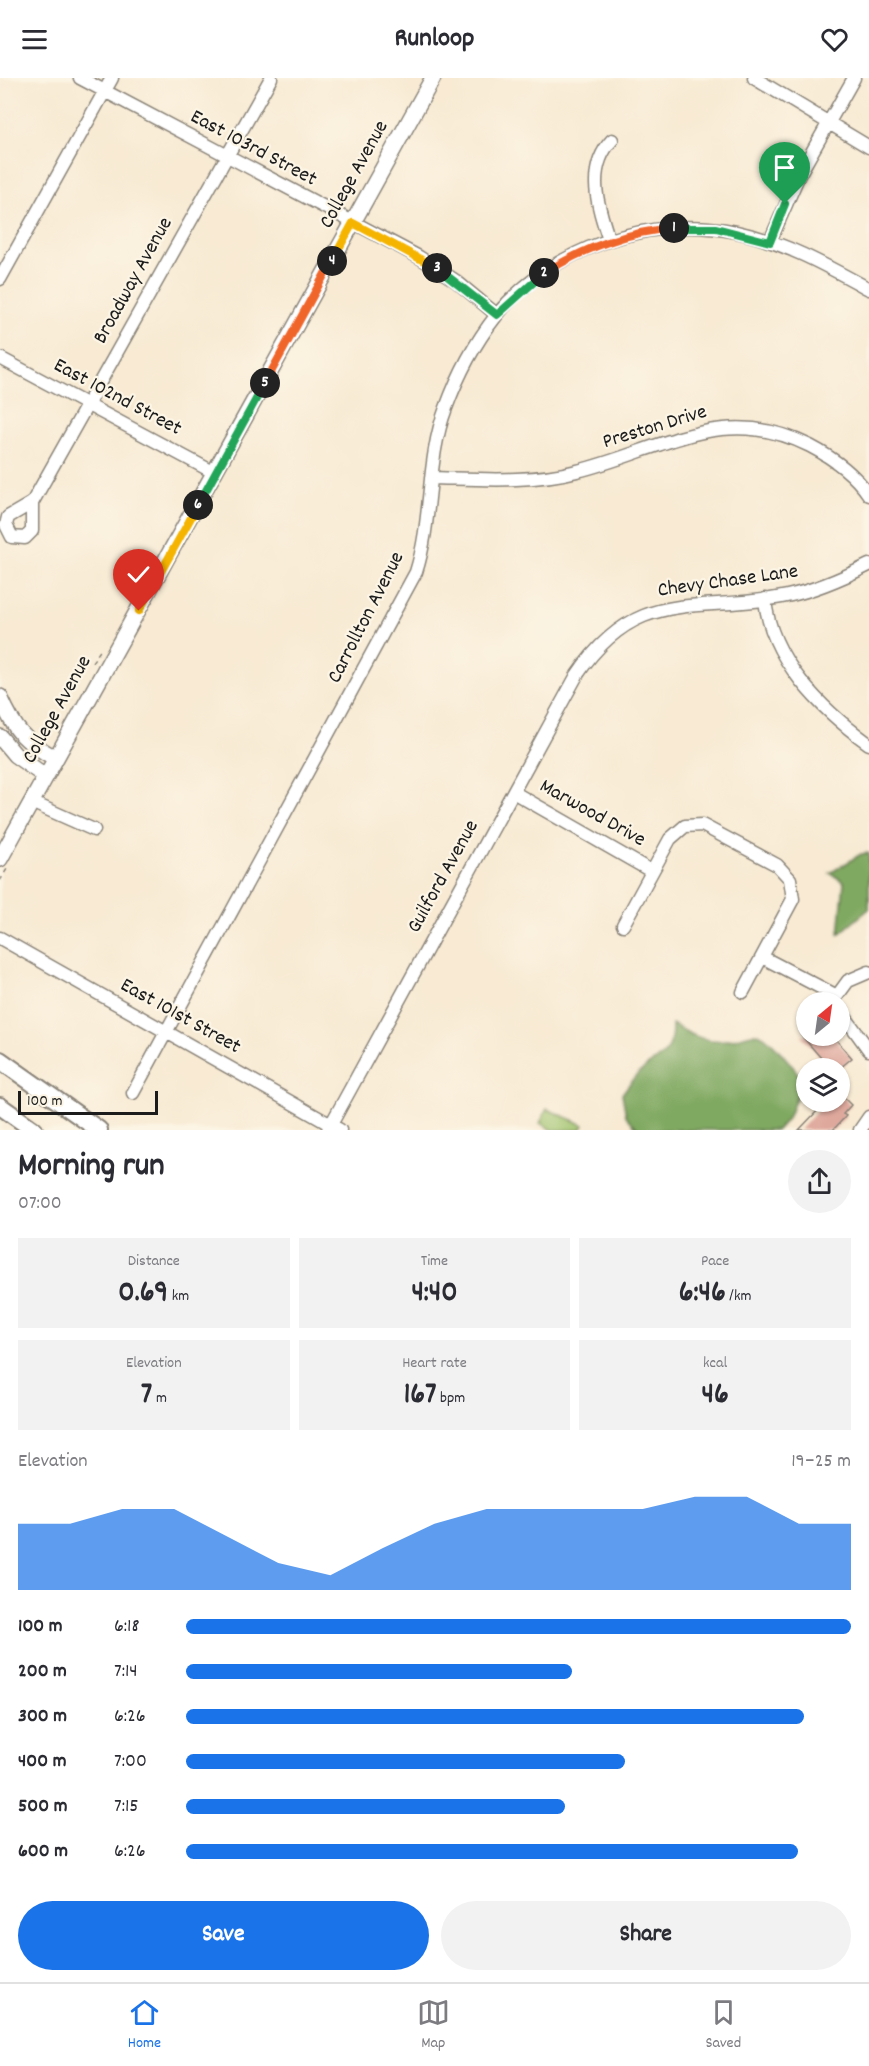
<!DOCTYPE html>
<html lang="en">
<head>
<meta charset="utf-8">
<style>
	body { margin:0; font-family:Dekko,sans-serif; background:#f2f2f3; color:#2b2b33; height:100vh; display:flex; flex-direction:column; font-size:22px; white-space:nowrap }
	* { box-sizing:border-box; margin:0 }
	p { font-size:20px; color:#7c7c81 }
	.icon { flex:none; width:33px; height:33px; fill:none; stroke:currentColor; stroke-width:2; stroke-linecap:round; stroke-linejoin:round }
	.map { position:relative; height:1052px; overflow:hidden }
	.drawer { display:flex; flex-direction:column; background:#fff; flex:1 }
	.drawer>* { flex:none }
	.needle { width:39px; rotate:29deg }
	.buttons { position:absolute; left:796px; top:914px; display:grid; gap:12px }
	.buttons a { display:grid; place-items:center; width:54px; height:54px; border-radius:50%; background:#fff; box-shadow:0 2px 4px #0004; font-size:30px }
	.scale { position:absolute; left:18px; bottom:15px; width:140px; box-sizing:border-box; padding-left:6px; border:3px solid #1c1c1c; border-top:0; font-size:16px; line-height:21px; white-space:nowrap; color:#1c1c1c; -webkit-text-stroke:4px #fcf5e5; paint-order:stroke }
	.pin { position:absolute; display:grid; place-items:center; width:51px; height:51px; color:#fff; margin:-62px -26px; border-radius:50% 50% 50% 0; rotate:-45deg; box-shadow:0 0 6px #0007 }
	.pin .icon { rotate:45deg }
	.km { position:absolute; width:30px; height:30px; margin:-15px; border-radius:50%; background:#222; color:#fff; font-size:16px; line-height:30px; text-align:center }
	.round { display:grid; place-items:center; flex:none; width:63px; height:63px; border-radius:32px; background:#f2f2f3 }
	.summary { display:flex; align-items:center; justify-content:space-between; height:102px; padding:0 18px }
	h1 { font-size:33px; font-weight:800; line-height:45px }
	.stats { display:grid; grid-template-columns:repeat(3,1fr); gap:9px; height:102px; padding:6px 18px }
	.stats div { display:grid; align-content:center; border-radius:0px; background:#f2f2f3; text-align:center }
	.stats b { font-size:30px; font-weight:800 }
	.stats small { font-size:16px; font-weight:400 }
	.stats p { font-size:16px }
	.chart { height:168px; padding:12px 18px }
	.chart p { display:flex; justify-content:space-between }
	.chart svg { width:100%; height:108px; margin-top:6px; fill:#1a73e8; opacity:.7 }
	.cta { display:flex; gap:12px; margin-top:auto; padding:12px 18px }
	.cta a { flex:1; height:69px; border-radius:36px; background:#1a73e8; color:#fff; font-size:24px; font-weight:800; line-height:69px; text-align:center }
	.cta a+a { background:#f2f2f3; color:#2b2b33 }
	ul { padding:0 18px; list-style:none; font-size:20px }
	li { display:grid; grid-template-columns:96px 72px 1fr; align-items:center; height:45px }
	li i { height:15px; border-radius:8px; background:#1a73e8 }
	header { display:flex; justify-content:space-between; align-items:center; height:78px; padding:0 18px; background:#fff; font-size:27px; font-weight:800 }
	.tab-bar { display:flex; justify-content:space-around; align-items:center; height:84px; border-top:2px solid #e1e1e2; background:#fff; font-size:16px; color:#7c7c81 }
	.tab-bar a { display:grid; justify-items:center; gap:3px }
	.tab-bar .active { color:#1a73e8 }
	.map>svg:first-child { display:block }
	.green { fill:#9fc26c; stroke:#5e6f44; stroke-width:1.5 }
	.forest { fill:#7fa860; stroke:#4e623e; stroke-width:1.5 }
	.building { fill:#dfa89d }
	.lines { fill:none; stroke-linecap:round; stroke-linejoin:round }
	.minor-casing { stroke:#8a8378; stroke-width:15 }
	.major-casing { stroke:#8a8378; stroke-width:18 }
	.highway-casing { stroke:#8a8378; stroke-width:20 }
	.path { stroke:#8a8378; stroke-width:1.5; stroke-dasharray:4.5 4.5; stroke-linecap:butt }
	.minor { stroke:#fff; stroke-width:12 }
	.major { stroke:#fff; stroke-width:15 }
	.highway { stroke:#fff; stroke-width:16 }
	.split-1-casing { stroke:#fff; stroke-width:12 }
	.split-2-casing { stroke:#fff; stroke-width:12 }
	.split-3-casing { stroke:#fff; stroke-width:12 }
	.split-4-casing { stroke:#fff; stroke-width:12 }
	.split-5-casing { stroke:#fff; stroke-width:12 }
	.split-6-casing { stroke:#fff; stroke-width:12 }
	.split-7-casing { stroke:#fff; stroke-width:12 }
	.split-1 { stroke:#22a559; stroke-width:8 }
	.split-2 { stroke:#f0652b; stroke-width:8 }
	.split-3 { stroke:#22a559; stroke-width:8 }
	.split-4 { stroke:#f5b400; stroke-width:8 }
	.split-5 { stroke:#f0652b; stroke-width:8 }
	.split-6 { stroke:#22a559; stroke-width:8 }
	.split-7 { stroke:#f5b400; stroke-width:8 }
	.labels { text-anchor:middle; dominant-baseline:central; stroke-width:4.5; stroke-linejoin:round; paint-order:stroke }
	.street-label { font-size:21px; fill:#1c1c1c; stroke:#fcf5e5 }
</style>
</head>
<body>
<header><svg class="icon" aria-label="menu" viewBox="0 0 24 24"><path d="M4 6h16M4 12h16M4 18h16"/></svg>Runloop<svg class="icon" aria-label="heart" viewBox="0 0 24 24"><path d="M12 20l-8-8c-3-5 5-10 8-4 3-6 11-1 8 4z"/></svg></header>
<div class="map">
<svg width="869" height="1052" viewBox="0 0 869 1052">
	<rect width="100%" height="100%" fill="#fcf5e5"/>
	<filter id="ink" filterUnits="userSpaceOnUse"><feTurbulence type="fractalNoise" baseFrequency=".0167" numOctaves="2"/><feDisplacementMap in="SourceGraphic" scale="12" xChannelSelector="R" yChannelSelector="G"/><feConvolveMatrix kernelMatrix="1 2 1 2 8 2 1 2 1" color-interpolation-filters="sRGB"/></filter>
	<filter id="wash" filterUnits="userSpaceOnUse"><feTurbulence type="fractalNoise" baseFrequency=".008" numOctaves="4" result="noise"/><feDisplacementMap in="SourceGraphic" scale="24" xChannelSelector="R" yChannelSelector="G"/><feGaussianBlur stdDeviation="1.35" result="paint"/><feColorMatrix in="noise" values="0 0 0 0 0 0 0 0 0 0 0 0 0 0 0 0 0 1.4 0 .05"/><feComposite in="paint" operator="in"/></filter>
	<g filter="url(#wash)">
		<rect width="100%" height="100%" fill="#f8ead3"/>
		<path class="green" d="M547 1031 584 1047 581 1052H552L540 1045Z"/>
		<path class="forest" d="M869 775V831L839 856 844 804 830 795 861 776Z
			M672 946C692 958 708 966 733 961 741 959 752 954 760 956 770 959 798 994 803 1003L788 1040 777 1052H639L626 1038 622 1016C627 1009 633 1000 640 994 661 974 672 983 672 946Z"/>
		<g id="blocks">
			<path class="building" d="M801 957H832L852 980 840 990H821L817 985 822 981Z
				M840 1016 851 1027 843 1036 846 1038 833 1052H799L821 1029 815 1023H840Z"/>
		</g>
	</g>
	<g filter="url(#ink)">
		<use href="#blocks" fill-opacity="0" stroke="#8a8378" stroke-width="1.5"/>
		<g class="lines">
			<g class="minor-casing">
				<path id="minor" d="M80 0 419 179 456 203 497 237
					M754 0 869 69
					M609 162C598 129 585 91 612 62
					M770 163 799 97 854 0
					M0 201 112 0
					M0 280 215 395
					M431 400C479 401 531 405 577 393 660 373 723 324 810 368 833 380 854 395 869 417
					M32 425 271 0
					M32 425V453L25 460 12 459 6 447 8 439Z
					M765 521C770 581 822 632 869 666
					M513 714 651 793
					M31 724 94 752
					M623 847 670 761 685 748 702 747 777 787 790 801 793 821 743 914
					M0 860 340 1052
					M762 879 837 918
					M837 918 848 903 869 894
					M840 932 869 972
					M133 1015 416 494C433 441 426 382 446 330 458 297 474 266 496 238 551 170 651 136 737 154 784 164 827 188 869 211
					M328 1052 577 597C639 505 698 537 787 518 816 512 843 500 869 487
					M860 1052 869 1039"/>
			</g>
			<g class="major-casing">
				<path id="major" d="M0 619C15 653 23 662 55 680
					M0 659 15 677 45 698
					M0 781 433 0"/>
			</g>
			<g class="highway-casing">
				<path id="highway" d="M0 982 99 1052
					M0 1028 34 1052"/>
			</g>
			<path class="path" d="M92 584 102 570
				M0 803 7 791"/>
			<use href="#minor" class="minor"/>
			<use href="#major" class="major"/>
			<use href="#highway" class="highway"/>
		</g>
	</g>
	<g class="lines" filter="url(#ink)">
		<g class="split-1-casing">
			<path id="split-1" d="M674 150H716L770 164 785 126"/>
		</g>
		<g class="split-2-casing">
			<path id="split-2" d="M544 195C585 170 625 154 674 150"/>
		</g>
		<g class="split-3-casing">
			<path id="split-3" d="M437 190 497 237 544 195"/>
		</g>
		<g class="split-4-casing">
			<path id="split-4" d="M332 183 353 145 437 190"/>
		</g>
		<g class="split-5-casing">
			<path id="split-5" d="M265 305 332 183"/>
		</g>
		<g class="split-6-casing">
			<path id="split-6" d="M198 427 265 305"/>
		</g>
		<g class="split-7-casing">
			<path id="split-7" d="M139 533 198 427"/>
		</g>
		<use href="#split-1" class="split-1"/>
		<use href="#split-2" class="split-2"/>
		<use href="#split-3" class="split-3"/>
		<use href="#split-4" class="split-4"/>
		<use href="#split-5" class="split-5"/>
		<use href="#split-6" class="split-6"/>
		<use href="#split-7" class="split-7"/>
	</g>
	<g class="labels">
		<g class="street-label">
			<text transform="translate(253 71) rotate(28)">East 103rd Street</text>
			<text transform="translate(355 97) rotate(-61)">College Avenue</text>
			<text transform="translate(134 203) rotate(-61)">Broadway Avenue</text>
			<text transform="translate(117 320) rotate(28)">East 102nd Street</text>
			<text transform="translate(655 350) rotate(-17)">Preston Drive</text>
			<text transform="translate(728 504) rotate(-8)">Chevy Chase Lane</text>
			<text transform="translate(367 540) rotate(-63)">Carrollton Avenue</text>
			<text transform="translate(58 632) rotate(-61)">College Avenue</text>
			<text transform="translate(592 736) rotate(29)">Marwood Drive</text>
			<text transform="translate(444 799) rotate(-61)">Guilford Avenue</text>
			<text transform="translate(180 939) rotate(29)">East 101st Street</text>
		</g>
	</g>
</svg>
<div class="buttons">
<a><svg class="needle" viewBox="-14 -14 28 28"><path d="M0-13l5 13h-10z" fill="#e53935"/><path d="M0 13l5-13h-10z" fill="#7c7c81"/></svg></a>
<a><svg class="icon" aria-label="layers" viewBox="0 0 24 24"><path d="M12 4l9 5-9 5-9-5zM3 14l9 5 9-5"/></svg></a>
</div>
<div class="scale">100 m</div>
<div class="pin" style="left:785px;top:126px;background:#1e9e55"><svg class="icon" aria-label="arrive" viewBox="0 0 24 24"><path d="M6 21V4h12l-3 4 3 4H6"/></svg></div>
<div class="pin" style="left:139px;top:533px;background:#d93025"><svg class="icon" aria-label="check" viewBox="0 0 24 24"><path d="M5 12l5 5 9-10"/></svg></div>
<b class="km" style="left:674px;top:150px">1</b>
<b class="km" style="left:544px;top:195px">2</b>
<b class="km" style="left:437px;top:190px">3</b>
<b class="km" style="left:332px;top:183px">4</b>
<b class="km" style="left:265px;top:305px">5</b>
<b class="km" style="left:198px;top:427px">6</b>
</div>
<section class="drawer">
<div class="summary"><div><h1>Morning run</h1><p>07:00</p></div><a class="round"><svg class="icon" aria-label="share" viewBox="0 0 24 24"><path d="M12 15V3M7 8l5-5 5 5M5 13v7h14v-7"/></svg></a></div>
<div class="stats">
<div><p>Distance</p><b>0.69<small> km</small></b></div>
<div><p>Time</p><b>4:40</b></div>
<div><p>Pace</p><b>6:46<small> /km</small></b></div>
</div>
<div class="stats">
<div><p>Elevation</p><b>7<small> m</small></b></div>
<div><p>Heart rate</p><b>167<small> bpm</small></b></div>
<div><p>kcal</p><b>46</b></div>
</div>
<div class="chart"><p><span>Elevation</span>19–25 m</p>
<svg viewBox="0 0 160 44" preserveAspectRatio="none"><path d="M0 44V17L10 17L20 11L30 11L40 22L50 33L60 38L70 27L80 17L90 11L100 11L110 11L120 11L130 6L140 6L150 17L160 17V44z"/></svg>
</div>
<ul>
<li><b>100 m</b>6:18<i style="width:100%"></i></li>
<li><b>200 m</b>7:14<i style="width:58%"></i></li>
<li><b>300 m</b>6:26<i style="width:93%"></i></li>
<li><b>400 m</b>7:00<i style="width:66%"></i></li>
<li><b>500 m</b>7:15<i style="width:57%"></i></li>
<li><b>600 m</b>6:26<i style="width:92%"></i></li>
</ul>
<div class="cta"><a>Save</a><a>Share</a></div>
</section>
<nav class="tab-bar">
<a class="active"><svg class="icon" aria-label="home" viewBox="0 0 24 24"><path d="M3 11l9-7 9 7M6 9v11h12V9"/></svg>Home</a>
<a><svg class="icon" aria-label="map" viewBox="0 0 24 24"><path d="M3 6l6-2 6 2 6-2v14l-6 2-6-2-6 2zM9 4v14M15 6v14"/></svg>Map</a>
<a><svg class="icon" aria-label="saved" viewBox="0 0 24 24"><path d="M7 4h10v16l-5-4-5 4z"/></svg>Saved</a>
</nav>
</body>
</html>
